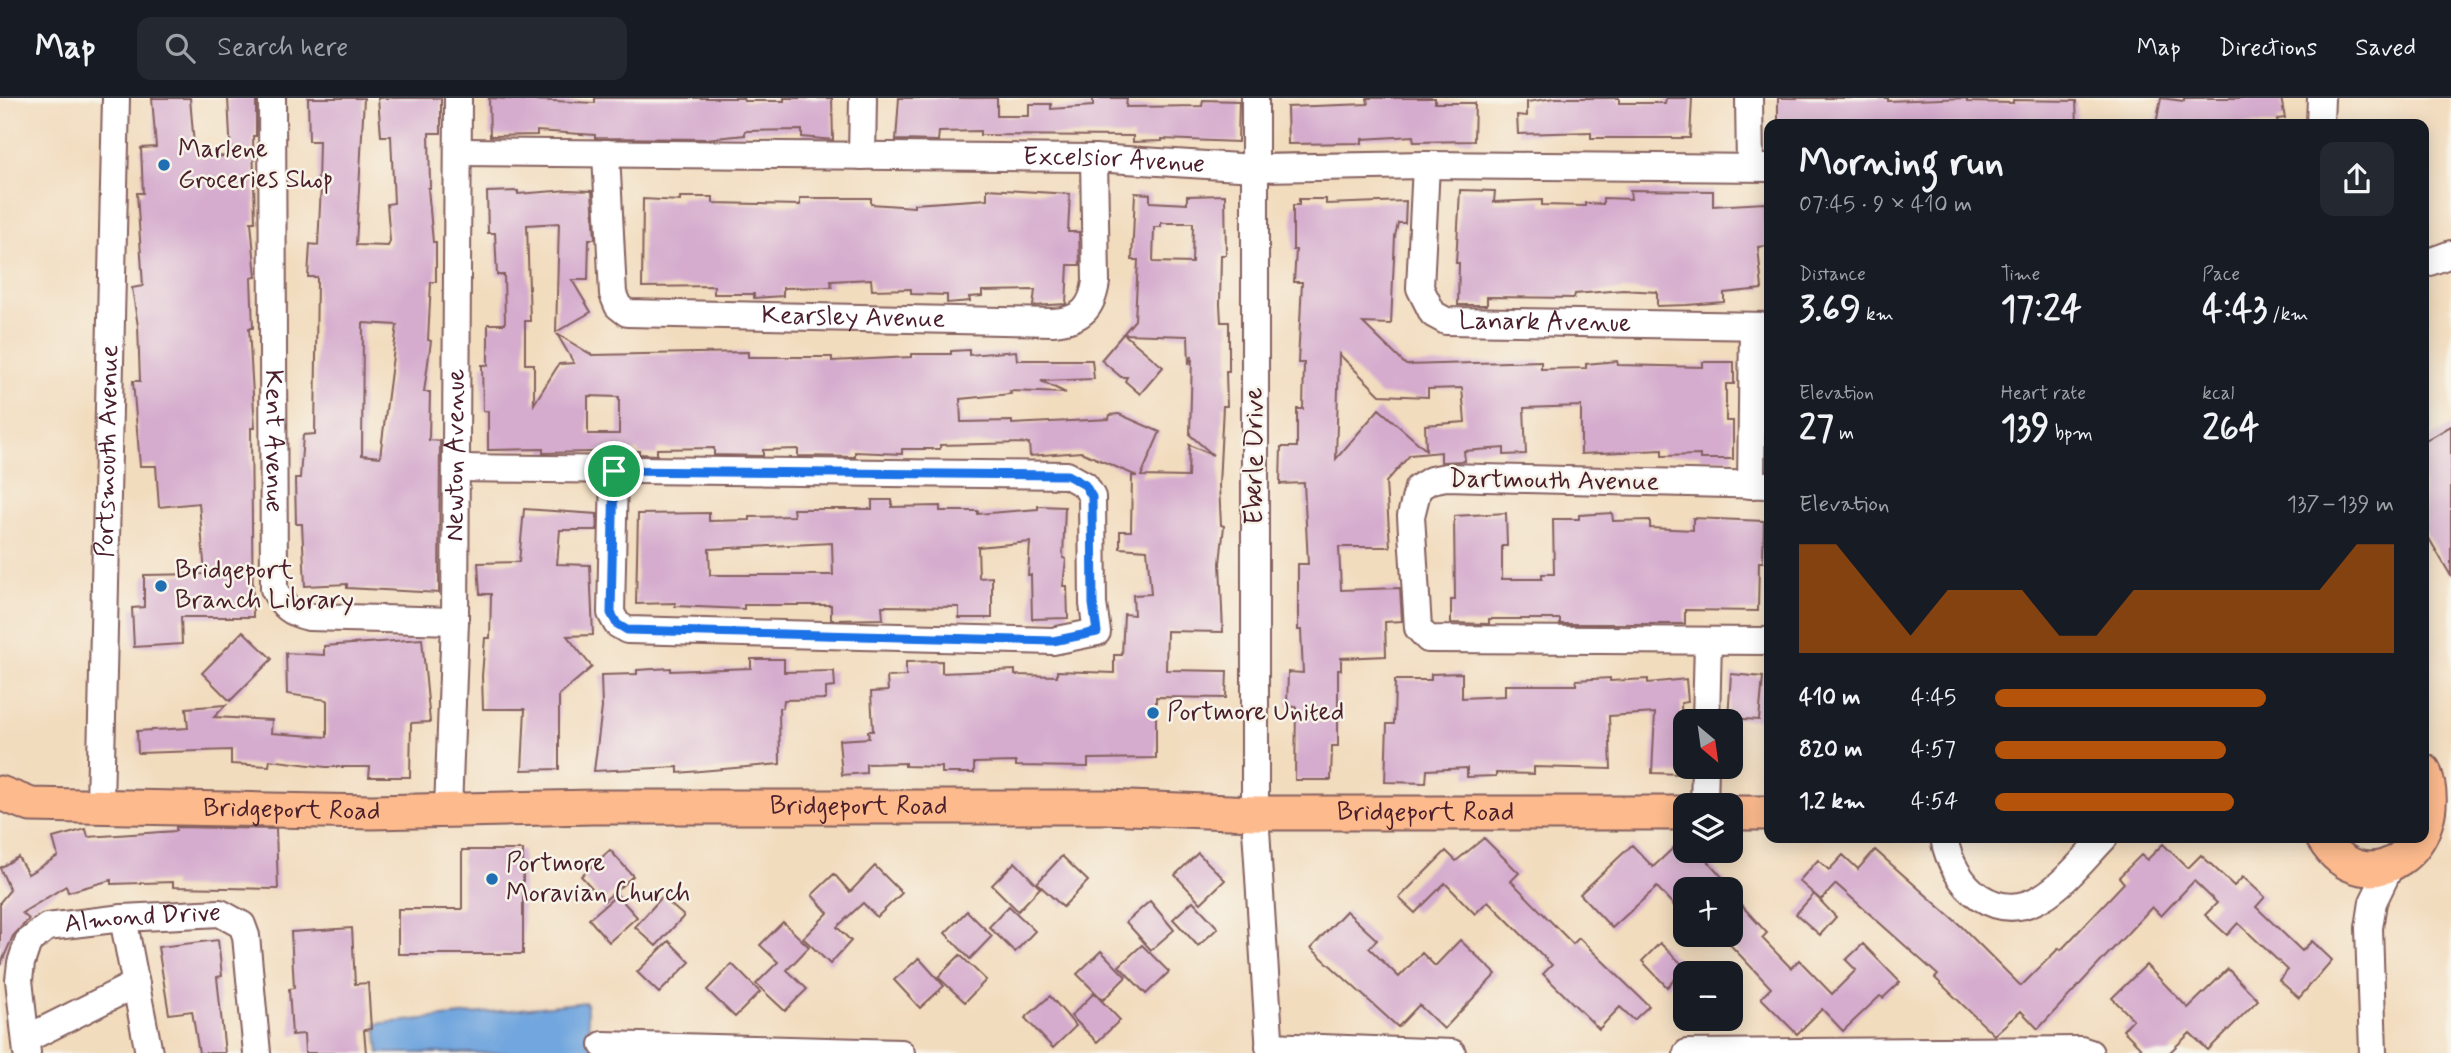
<!DOCTYPE html>
<html lang="en">
<head>
<meta charset="utf-8">
<style>
	body { margin:0; font-family:Mynerve,sans-serif; background:#242831; color:#f1f3f6; height:100vh; display:flex; flex-direction:column; font-size:26px; white-space:nowrap }
	* { box-sizing:border-box; margin:0 }
	p { font-size:23px; color:#9ea1a6 }
	.icon { flex:none; width:38px; height:38px; fill:none; stroke:currentColor; stroke-width:2; stroke-linecap:round; stroke-linejoin:round }
	.map { position:relative; flex:1; overflow:hidden }
	.drawer { position:absolute; left:1764px; top:21px; width:665px; height:724px; display:flex; flex-direction:column; background:#171b24; border-radius:14px; box-shadow:0 4px 18px #0003 }
	.drawer>* { flex:none }
	.needle { width:46px; rotate:151deg }
	.fabs { position:absolute; left:1673px; top:611px; display:grid; gap:14px }
	.fabs a { display:grid; place-items:center; width:70px; height:70px; border-radius:14px; background:#171b24; box-shadow:0 4px 18px #0003; font-size:35px }
	.pin { position:absolute; display:grid; place-items:center; width:60px; height:60px; color:#fff; margin:-30px; border:4px solid #fff; border-radius:50%; box-shadow:0 2px 7px #0007 }
	.round { display:grid; place-items:center; flex:none; width:74px; height:74px; border-radius:14px; background:#242831 }
	.headline { display:flex; align-items:center; justify-content:space-between; height:119px; padding:0 35px }
	h1 { font-size:38px; font-weight:700; line-height:52px }
	.metrics { display:grid; grid-template-columns:repeat(3,1fr); gap:10px; height:119px; padding:7px 35px }
	.metrics div { display:grid; align-content:center }
	.metrics b { font-size:35px; font-weight:700 }
	.metrics small { font-size:19px; font-weight:400 }
	.metrics p { font-size:19px }
	.chart { height:196px; padding:14px 35px }
	.chart p { display:flex; justify-content:space-between }
	.chart svg { width:100%; height:126px; margin-top:7px; fill:#b45309; opacity:.7 }
	ul { padding:0 35px; list-style:none; font-size:23px }
	li { display:grid; grid-template-columns:112px 84px 1fr; align-items:center; height:52px }
	li i { height:18px; border-radius:9px; background:#b45309 }
	header { display:flex; align-items:center; gap:42px; box-sizing:border-box; height:98px; padding:0 35px; background:#171b24; border-bottom:2px solid #363941 }
	header strong { font-size:33px }
	nav { display:flex; gap:38px; margin-inline-start:auto; font-size:24px }
	.search { width:490px; height:63px; background:#242831; display:flex; align-items:center; gap:18px; box-sizing:border-box; padding:0 24px; border-radius:14px; color:#9ea1a6; font-size:26px }
	.map>svg:first-child { display:block }
	.water { fill:#71a6de; stroke:#5e6284; stroke-width:2 }
	.building { fill:#d5acce; fill-rule:evenodd }
	.lines { fill:none; stroke-linecap:round; stroke-linejoin:round }
	.minor-casing { stroke:#85615e; stroke-width:30 }
	.major-casing { stroke:#85615e; stroke-width:37 }
	.minor { stroke:#fff; stroke-width:26 }
	.major { stroke:#fcba8d; stroke-width:33 }
	.route-casing { stroke:#fff; stroke-width:14 }
	.route { stroke:#1a73e8; stroke-width:9 }
	.poi-dot { fill:#1f6fb2; stroke:#f7f3e8; stroke-width:2.5 }
	.labels { text-anchor:middle; dominant-baseline:central; stroke-width:5; stroke-linejoin:round; paint-order:stroke }
	.poi-label { font-size:26px; fill:#4a1f2b; stroke:#f7f3e8; text-anchor:start }
	.street-label { font-size:26px; fill:#4a1f2b; stroke:#f7f3e8 }
</style>
</head>
<body>
<header>
<strong>Map</strong>
<div class="search"><svg class="icon" aria-label="search" viewBox="0 0 24 24"><circle cx="10" cy="10" r="6"/><path d="M15 15l6 6"/></svg>Search here</div>
<nav><a>Map</a><a>Directions</a><a>Saved</a></nav>
</header>
<div class="map">
<svg width="2451" height="955" viewBox="0 0 2451 955">
	<rect width="100%" height="100%" fill="#f7f3e8"/>
	<filter id="ink" filterUnits="userSpaceOnUse"><feTurbulence type="fractalNoise" baseFrequency=".0143" numOctaves="2"/><feDisplacementMap in="SourceGraphic" scale="14" xChannelSelector="R" yChannelSelector="G"/><feConvolveMatrix kernelMatrix="1 2 1 2 8 2 1 2 1" color-interpolation-filters="sRGB"/></filter>
	<filter id="wash" filterUnits="userSpaceOnUse"><feTurbulence type="fractalNoise" baseFrequency=".00686" numOctaves="4" result="noise"/><feDisplacementMap in="SourceGraphic" scale="28" xChannelSelector="R" yChannelSelector="G"/><feGaussianBlur stdDeviation="1.57" result="paint"/><feColorMatrix in="noise" values="0 0 0 0 0 0 0 0 0 0 0 0 0 0 0 0 0 1.4 0 .05"/><feComposite in="paint" operator="in"/></filter>
	<g filter="url(#wash)">
		<rect width="100%" height="100%" fill="#f2dcbe"/>
		<path class="water" d="M586 904 592 955H379L376 926Z"/>
		<g id="blocks">
			<path class="building" d="M152 0H190L195 59 231 58 228 0H256V38H253L255 124H251L256 179 251 180 253 230H249L255 330H251L253 519H181L182 546 134 549 132 510 144 509V477L205 476 199 405 159 409 156 368H140L133 283H140L138 228 132 190 143 188 137 95H143L141 50 156 49Z
				M308 0H364L356 147 388 148 390 143 387 106 394 105 391 38H381L378 0H441V35H429L430 90H428L433 144H436V184H431L428 242 431 243 424 294H430L429 342 440 343 439 495 347 490V486L305 488 302 426H296L295 380H300L303 337 315 336 317 179H308L310 146 318 147 321 88H318L319 43H309ZM363 225 397 227 380 359 362 357Z
				M489 0 595 5V0H743L744 3H784V0H832L833 42 802 39V32L745 33V37L706 41 595 40V37L537 33V37L490 38Z
				M899 0H997V18H1029V6H1051V11L1093 8V0H1127L1126 9 1202 8 1203 2 1239 3 1238 44 1162 41V43L1133 44V38L980 37V33L939 34 938 43 896 42Z
				M1367 0H1435V5H1475L1474 43 1414 44 1413 38 1362 41V45L1288 46 1287 9 1368 6Z
				M1554 0H1619V5H1665L1666 0H1692L1690 40H1591V34L1518 36 1517 17 1527 18V4Z
				M1778 0H1888V3L1967 0V4L2013 5V2L2076 3 2077 26H1778Z
				M2161 0 2184 3V0H2281L2285 20 2277 21 2278 26H2156Z
				M987 91 1070 96 1068 134H1079L1080 167H1068L1066 206 1033 208 1035 192 982 193V198L969 199 970 203 947 205V197L911 196V191L872 192 871 181 831 183 832 189 783 190V198L754 200V196H714V188L642 189 643 101 680 103V99H713V105L800 107V100H871V106L914 109V106L987 101Z
				M568 92 592 93 595 141H589L588 182H572L591 214 556 234 559 125 527 127 530 223H525V266H534V306L559 266 574 265 557 236 592 257 748 254V259H832V263L911 259V256H951V253L969 252V257L1016 253 1017 262H1092L1094 281 1041 283 1066 295 1010 293 1011 296 960 301 961 324 1012 323V326L1109 321 1110 317 1119 316 1160 334 1141 378 1188 379 1189 347 1213 357 1190 337 1192 258 1189 266 1188 238 1124 236 1163 269 1140 296 1125 283 1127 279H1121L1101 262 1135 222 1138 162H1132L1135 95 1150 96V104L1187 106V98L1225 97 1226 157H1221L1220 206 1221 224H1229V273H1226L1227 308H1223L1219 387 1221 427 1224 428 1220 465 1223 534 1167 533 1166 572 1227 573 1226 600 1156 599V660L1088 661V669L1016 668V664L974 665V675H942V669L905 668V665L866 666V675L842 677 839 642 869 640 868 633H873L871 594 888 593 887 579 906 578V564L942 563V575L1015 572V577L1057 578V573L1114 575V557H1122L1124 516 1134 517 1133 497 1151 496 1147 452 1120 450V433H1131L1132 378H1137L1081 354 1030 358 1029 345 940 347V351H902V356L855 354V359L798 358V351L763 352V358L714 357V350L657 351V357L639 356V353L543 355V351L488 352V313H483L482 267H488V226H505L504 177H497L495 135H488L487 94 518 93V96ZM1161 125H1193L1192 165 1153 164 1154 129H1161ZM588 298 619 299V336H588Z
				M1460 92 1495 93 1494 104 1542 102V107L1585 108V105L1603 106V100L1631 101 1630 92 1713 93V108L1765 105 1767 148 1758 149 1762 191 1724 195V204L1687 207 1657 208V194L1623 192 1575 196 1574 200 1487 199V207H1458L1459 165H1456Z
				M1299 101H1326V106L1406 103 1405 125H1398L1395 138 1391 226 1363 225 1406 267 1541 263V271L1586 270V266L1617 263 1618 267 1703 269V264H1734V286H1726V323H1733V361H1700V357L1662 358V352L1581 356V308L1524 310 1526 356 1504 357V350L1464 353 1465 363 1441 364V354L1410 357 1386 384 1390 449H1339L1341 492 1400 490 1402 523 1385 524 1386 558 1341 560V572H1338V648H1332L1331 682H1295L1296 609 1287 608 1288 574 1303 575 1301 532H1298V466H1308L1304 385 1280 386 1281 349H1297V311H1303L1304 265H1298L1302 184H1294L1296 152H1293V107H1299ZM1339 256 1380 297 1428 299V291L1462 290 1465 324 1425 327 1426 352 1379 311 1336 361Z
				M2451 328V478L2424 432V344Z
				M872 402H892V409L940 408V413H978V416L1038 411V408L1065 409 1063 460 1066 461 1063 488H1067L1068 520 1032 521 1031 477H1028L1030 444 978 449 979 480 992 479V520H959V509L882 508 883 521 835 522H831V507H744V511L675 508V505L636 506 638 416 709 415V423L750 422V419L794 418 793 411H872ZM832 445 833 477H710L709 451Z
				M524 411 597 416V432H560L557 466 590 467 593 537 567 538 592 569 559 597V671L522 672 525 611H483L482 578 485 540H490L491 496H480L478 465 519 464Z
				M1506 415 1507 448H1502V481H1542V476H1554L1553 421H1579V417L1612 415 1613 423 1650 422V430L1693 432V420L1764 423 1763 464H1759L1758 513 1685 512V526H1560V521H1489V526L1451 525V502H1455L1454 418Z
				M243 533 272 561 230 603 202 575Z
				M422 541 430 624 411 625 410 679H369L370 669H326L270 662 269 668 231 666V652L138 655 137 633 188 630 186 610 226 607 214 619 272 622 271 635 327 639V602L287 596 286 555 324 557V548Z
				M751 561H784V574L834 573 835 589 826 590V601L784 602 783 610H779L780 666 678 675V669L594 673 602 610 601 577 637 576V572L671 570V573L751 570Z
				M1462 575V600L1505 598V587H1576V582L1610 580V583L1648 581V585L1686 581 1688 604 1681 605 1683 676 1652 675 1655 615 1609 618 1611 671 1534 669V676L1496 675V678L1467 679V670L1427 672 1426 685 1385 684 1387 626H1394L1395 582H1431V576Z
				M1731 576 1763 579 1759 622 1728 620Z
				M176 729 276 731 278 791 173 789V784L111 786V782L68 794 66 788 22 815 29 821 13 838 0 868V804L10 792 0 770 18 759 28 776 58 758 53 740 86 731 88 739 176 733Z
				M1685 739V752H1698L1733 791H1685V820L1657 789 1612 830 1580 796 1632 747 1653 769Z
				M1484 740 1519 775 1511 783 1573 846 1579 840 1649 908 1634 922 1620 909 1599 931 1543 876 1552 867 1488 803 1475 816 1445 785 1415 815 1399 800 1446 753 1456 763Z
				M2163 746 2188 770 2201 757 2234 788 2243 779 2265 799 2256 809 2302 853 2312 843 2332 862 2299 900 2279 882 2288 872 2238 825 2227 837 2205 817 2217 805 2194 783 2161 818 2152 809 2038 931 2021 913 1994 937 1935 880 1938 877 1836 786 1821 802 1799 783 1818 762 1829 772 1843 757 1858 771 1875 752 1961 828 2021 888 2059 850 2061 852 2124 785 2119 779 2141 757 2147 762Z
				M462 752H523V856H398V811H462Z
				M610 752 633 778 604 803 581 778Z
				M1198 755 1225 782 1201 805 1175 777Z
				M1062 758 1088 783 1063 809 1037 785Z
				M1015 764 1040 790 1018 813 992 787Z
				M875 768 902 795 877 819 863 805 837 829 851 843 830 866 803 840 828 815 812 797 834 776 850 794Z
				M1731 796 1767 835 1762 840 1791 870 1799 862 1832 896 1856 872 1846 862 1863 846 1900 884 1883 900 1880 898 1843 933 1822 911 1797 936 1761 900 1771 890 1720 836H1731Z
				M1814 796 1836 819 1820 837 1796 816Z
				M617 797 637 819 609 844 589 821Z
				M662 799 684 818 656 848 635 829Z
				M1150 803 1174 832 1151 852 1126 824Z
				M1193 803 1218 830 1198 848 1173 821Z
				M1009 808 1035 833 1015 854 989 829Z
				M967 813 992 838 970 861 945 835Z
				M1346 813 1377 842 1369 850 1399 879 1422 855 1435 868 1460 842 1496 876 1444 931 1419 907 1398 929 1311 850Z
				M783 824 809 849 787 872 807 891 785 913 756 886 778 864 760 847Z
				M352 830 355 886 368 885 371 931 364 932 366 955H305L304 936 292 937 289 891 294 890 291 834Z
				M218 842 222 878 217 879 225 955H199L192 913 169 916 158 849Z
				M669 843 690 864 659 895 637 874Z
				M1660 845 1686 870 1667 889 1642 863Z
				M1142 847 1169 874 1146 896 1119 868Z
				M1101 853 1126 879 1103 902 1077 876Z
				M960 857 986 882 965 904 938 879Z
				M919 860 944 888 920 910 894 882Z
				M732 866 760 894 735 919 707 892Z
				M2146 867 2188 910 2228 871 2258 902 2208 952 2190 935 2169 955H2146L2123 932 2133 921 2112 900Z
				M1094 895 1120 922 1097 944 1071 918Z
				M1050 898 1076 928 1053 950 1025 920Z"/>
		</g>
	</g>
	<g filter="url(#ink)">
		<use href="#blocks" fill-opacity="0" stroke="#85615e" stroke-width="2"/>
		<g class="lines">
			<g class="minor-casing">
				<g id="minor">
					<path id="s1" d="M272 0 274 491C283 509 291 515 309 519L455 523"/>
					<path d="M1255 0V715L1270 955"/>
					<path d="M1749 0 1750 69"/>
					<path d="M2320 26 2321 0"/>
					<path id="s2" d="M458 54 1094 60 1255 70 1426 67 1769 70"/>
					<path id="s3" d="M606 55 613 196 618 208 627 215 1053 224C1081 222 1092 211 1096 184L1094 60"/>
					<path d="M862 58 863 0"/>
					<path id="s4" d="M1426 67 1420 190 1433 216 1446 223 1769 228"/>
					<path d="M2424 166 2451 156"/>
					<path d="M456 370 1067 377 1085 387 1092 399 1093 506 1097 534 1053 543 627 532 617 526 611 515 614 373"/>
					<path d="M1751 387 1753 228"/>
					<path d="M1769 387 1446 379 1431 382 1418 390 1411 418 1418 530 1428 541 1769 543"/>
					<path d="M1706 623 1708 543"/>
					<path id="s5" d="M100 707 116 0"/>
					<path d="M1704 707 1705 668"/>
					<path id="s6" d="M448 712 455 523 458 0"/>
					<path d="M1944 740C1948 762 1961 787 1980 799 2032 832 2071 774 2104 740"/>
					<path d="M123 820 149 955"/>
					<path d="M26 941 136 886"/>
					<path d="M603 947 901 955"/>
					<path d="M1269 948 1452 955"/>
					<path id="s7" d="M27 955 19 882 21 865 28 844 47 829 123 820 220 815 242 827 246 838 257 955"/>
					<path d="M1687 955 2081 952 2090 955"/>
					<path d="M2373 955 2369 830 2373 804 2390 769"/>
				</g>
			</g>
			<g class="major-casing">
				<g id="major">
					<path id="s8" d="M0 695 31 707 372 714 593 709H1105L1255 715H1685"/>
					<path d="M1731 715H1769"/>
					<path d="M2323 740C2366 811 2451 747 2424 673"/>
				</g>
			</g>
			<use href="#minor" class="minor"/>
			<use href="#major" class="major"/>
		</g>
	</g>
	<g class="lines" filter="url(#ink)">
		<g class="route-casing">
			<path id="route" d="M614 373 1067 377 1085 387 1092 399 1093 506 1097 534 1053 543 627 532 617 526 611 515Z"/>
		</g>
		<use href="#route" class="route"/>
	</g>
	<g class="poi-dot">
		<circle cx="164" cy="67" r="7"/>
		<circle cx="161" cy="488" r="7"/>
		<circle cx="1153" cy="615" r="7"/>
		<circle cx="492" cy="781" r="7"/>
	</g>
	<g class="labels">
		<g class="poi-label">
			<text x="178" y="52">Marlene<tspan x="178" dy="30">Groceries Shop</tspan></text>
			<text x="175" y="473">Bridgeport<tspan x="175" dy="30">Branch Library</tspan></text>
			<text x="1167" y="615">Portmore United</text>
			<text x="506" y="766">Portmore<tspan x="506" dy="30">Moravian Church</tspan></text>
		</g>
		<g class="street-label">
			<text stroke="none"><textPath href="#s2" startOffset="656">Excelsior Avenue</textPath></text>
			<text stroke="none"><textPath href="#s3" startOffset="392">Kearsley Avenue</textPath></text>
			<text stroke="none"><textPath href="#s4" startOffset="266">Lanark Avenue</textPath></text>
			<text stroke="none"><textPath href="#s1" startOffset="343">Kent Avenue</textPath></text>
			<text stroke="none"><textPath href="#s5" startOffset="354">Portsmouth Avenue</textPath></text>
			<text stroke="none"><textPath href="#s6" startOffset="355">Newton Avenue</textPath></text>
			<text transform="translate(1255 358) rotate(-90)">Eberle Drive</text>
			<text transform="translate(1554 383) rotate(1)">Dartmouth Avenue</text>
			<text stroke="none"><textPath href="#s8" startOffset="861">Bridgeport Road</textPath></text>
			<text stroke="none"><textPath href="#s8" startOffset="294">Bridgeport Road</textPath></text>
			<text stroke="none"><textPath href="#s8" startOffset="1428">Bridgeport Road</textPath></text>
			<text stroke="none"><textPath href="#s7" startOffset="233">Almond Drive</textPath></text>
		</g>
	</g>
</svg>
<div class="fabs">
<a><svg class="needle" viewBox="-14 -14 28 28"><path d="M0-13l5 13h-10z" fill="#e53935"/><path d="M0 13l5-13h-10z" fill="#9ea1a6"/></svg></a>
<a><svg class="icon" aria-label="layers" viewBox="0 0 24 24"><path d="M12 4l9 5-9 5-9-5zM3 14l9 5 9-5"/></svg></a>
<a>+</a>
<a>−</a>
</div>
<div class="pin" style="left:614px;top:373px;background:#1e9e55"><svg class="icon" aria-label="arrive" viewBox="0 0 24 24"><path d="M6 21V4h12l-3 4 3 4H6"/></svg></div>
<section class="drawer">
<div class="headline"><div><h1>Morning run</h1><p>07:45 · 9 × 410 m</p></div><a class="round"><svg class="icon" aria-label="share" viewBox="0 0 24 24"><path d="M12 15V3M7 8l5-5 5 5M5 13v7h14v-7"/></svg></a></div>
<div class="metrics">
<div><p>Distance</p><b>3.69<small> km</small></b></div>
<div><p>Time</p><b>17:24</b></div>
<div><p>Pace</p><b>4:43<small> /km</small></b></div>
</div>
<div class="metrics">
<div><p>Elevation</p><b>27<small> m</small></b></div>
<div><p>Heart rate</p><b>139<small> bpm</small></b></div>
<div><p>kcal</p><b>264</b></div>
</div>
<div class="chart"><p><span>Elevation</span>137–139 m</p>
<svg viewBox="0 0 160 44" preserveAspectRatio="none"><path d="M0 44V6L10 6L20 22L30 38L40 22L50 22L60 22L70 38L80 38L90 22L100 22L110 22L120 22L130 22L140 22L150 6L160 6V44z"/></svg>
</div>
<ul>
<li><b>410 m</b>4:45<i style="width:68%"></i></li>
<li><b>820 m</b>4:57<i style="width:58%"></i></li>
<li><b>1.2 km</b>4:54<i style="width:60%"></i></li>
</ul>
</section>
</div>
</body>
</html>
